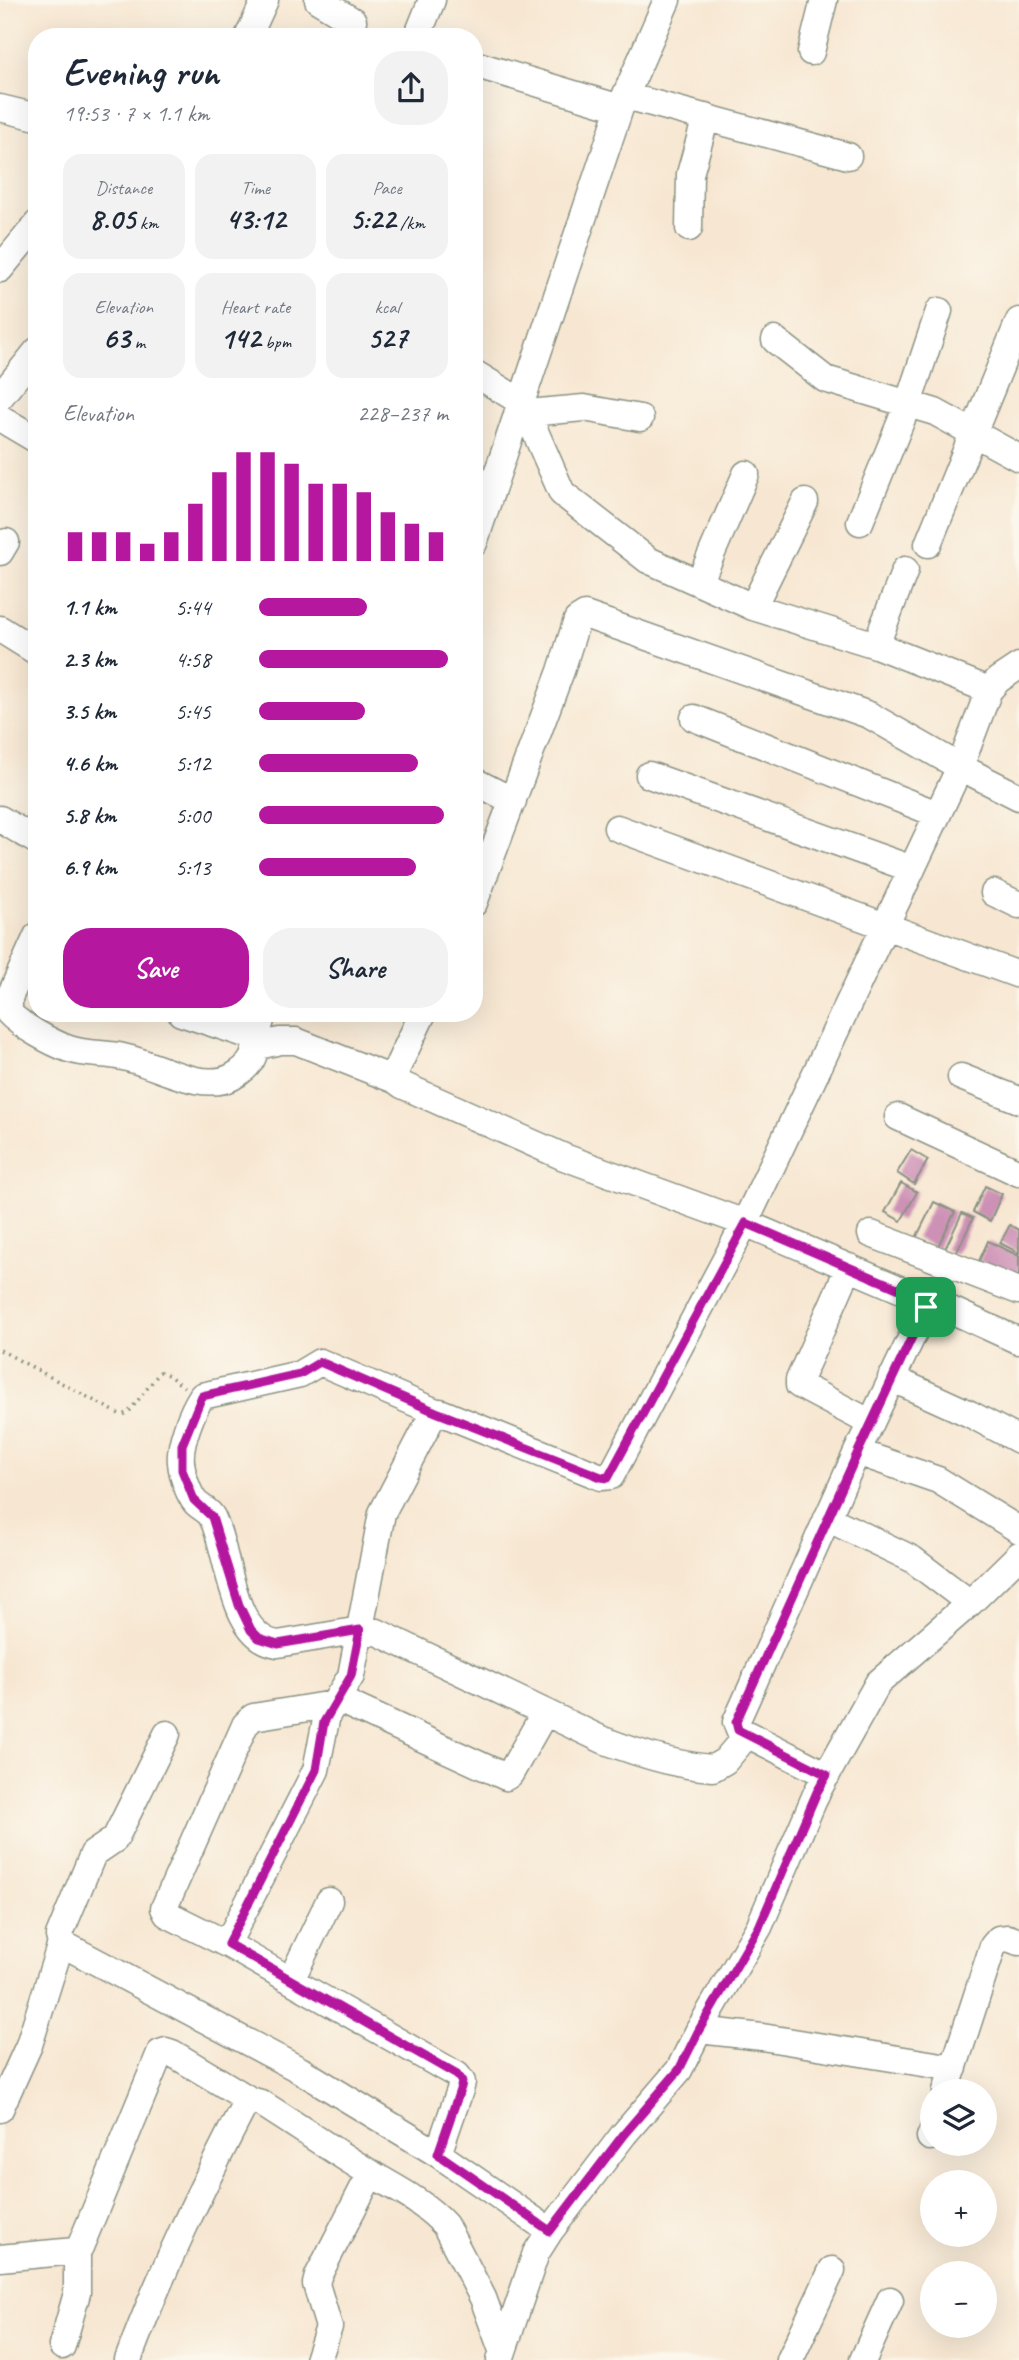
<!DOCTYPE html>
<html lang="en">
<head>
<meta charset="utf-8">
<style>
	body { margin:0; font-family:Caveat,sans-serif; background:#f2f2f3; color:#1f2937; height:100vh; display:flex; flex-direction:column; font-size:26px; white-space:nowrap }
	* { box-sizing:border-box; margin:0 }
	p { font-size:23px; color:#747a83 }
	.icon { flex:none; width:38px; height:38px; fill:none; stroke:currentColor; stroke-width:2; stroke-linecap:round; stroke-linejoin:round }
	.map { position:relative; flex:1; overflow:hidden }
	.side { position:absolute; left:28px; top:28px; width:455px; height:994px; display:flex; flex-direction:column; background:#fff; border-radius:28px; box-shadow:0 7px 28px #0002 }
	.side>* { flex:none }
	.fabs { position:absolute; left:920px; top:2079px; display:grid; gap:14px }
	.fabs a { display:grid; place-items:center; width:77px; height:77px; border-radius:50%; background:#fff; box-shadow:0 7px 28px #0002; font-size:35px }
	.pin { position:absolute; display:grid; place-items:center; width:60px; height:60px; color:#fff; margin:-30px; border-radius:14px; box-shadow:0 4px 10px #0006 }
	.round { display:grid; place-items:center; flex:none; width:74px; height:74px; border-radius:28px; background:#f2f2f3 }
	.headline { display:flex; align-items:center; justify-content:space-between; height:119px; padding:0 35px }
	h1 { font-size:38px; font-weight:700; line-height:52px }
	.figures { display:grid; grid-template-columns:repeat(3,1fr); gap:10px; height:119px; padding:7px 35px }
	.figures div { display:grid; align-content:center; border-radius:18px; background:#f2f2f3; text-align:center }
	.figures b { font-size:30px; font-weight:700 }
	.figures small { font-size:19px; font-weight:400 }
	.figures p { font-size:19px }
	.chart { height:196px; padding:14px 35px }
	.chart p { display:flex; justify-content:space-between }
	.chart svg { width:100%; height:126px; margin-top:7px; stroke:#b5179e; stroke-width:6 }
	.button { display:flex; gap:14px; margin-top:auto; padding:14px 35px }
	.button a { flex:1; height:80px; border-radius:28px; background:#b5179e; color:#fff; font-size:28px; font-weight:700; line-height:80px; text-align:center }
	.button a+a { background:#f2f2f3; color:#1f2937 }
	ul { padding:0 35px; list-style:none; font-size:23px }
	li { display:grid; grid-template-columns:112px 84px 1fr; align-items:center; height:52px }
	li i { height:18px; border-radius:9px; background:#b5179e }
	.map>svg:first-child { display:block }
	.building { fill:#cd91b6 }
	.lines { fill:none; stroke-linecap:round; stroke-linejoin:round }
	.minor-casing { stroke:#8b9283; stroke-width:29 }
	.path { stroke:#8b9283; stroke-width:3.5; stroke-dasharray:2 5; stroke-linecap:butt }
	.minor { stroke:#fff; stroke-width:26 }
	.route-casing { stroke:#fff; stroke-width:14 }
	.route { stroke:#b5179e; stroke-width:9 }
</style>
</head>
<body>
<div class="map">
<svg width="1019" height="2360" viewBox="0 0 1019 2360">
	<rect width="100%" height="100%" fill="#fbf7ec"/>
	<filter id="ink" filterUnits="userSpaceOnUse"><feTurbulence type="fractalNoise" baseFrequency=".0143" numOctaves="2"/><feDisplacementMap in="SourceGraphic" scale="14" xChannelSelector="R" yChannelSelector="G"/><feConvolveMatrix kernelMatrix="1 2 1 2 8 2 1 2 1" color-interpolation-filters="sRGB"/></filter>
	<filter id="wash" filterUnits="userSpaceOnUse"><feTurbulence type="fractalNoise" baseFrequency=".00686" numOctaves="4" result="noise"/><feDisplacementMap in="SourceGraphic" scale="28" xChannelSelector="R" yChannelSelector="G"/><feGaussianBlur stdDeviation="1.57" result="paint"/><feColorMatrix in="noise" values="0 0 0 0 0 0 0 0 0 0 0 0 0 0 0 0 0 1.4 0 .05"/><feComposite in="paint" operator="in"/></filter>
	<g filter="url(#wash)">
		<rect width="100%" height="100%" fill="#f7e7d2"/>
		<g id="blocks">
			<path class="building" d="M911 1150 928 1160 914 1184 897 1173Z
				M901 1183 917 1192 901 1221 885 1212Z
				M985 1186 1002 1194 990 1221 973 1212Z
				M934 1202 955 1212 937 1248 916 1238Z
				M962 1213 973 1218 956 1254 945 1249Z
				M1010 1225 1019 1230V1253L1000 1243Z
				M988 1241 1019 1256V1280L979 1261Z"/>
		</g>
	</g>
	<g filter="url(#ink)">
		<use href="#blocks" fill-opacity="0" stroke="#8b9283" stroke-width="2"/>
		<g class="lines">
			<g class="minor-casing">
				<path id="minor" d="M318 0 353 21
					M248 37 265 0
					M417 37 432 0
					M811 52 824 0
					M474 64 620 108
					M626 96 848 156
					M0 108 37 117
					M689 228 690 174 706 117
					M0 269 37 224
					M775 340 825 379 935 412 1019 458
					M474 373 521 402
					M0 397 37 351
					M527 413 562 493 648 560 753 607 876 645 989 690
					M517 414 584 408 640 418
					M0 418 37 440
					M860 522 908 404 939 311
					M474 543 620 108 667 0
					M928 544 1019 321
					M0 552 6 542
					M699 583 746 474
					M753 607 805 502
					M0 629 37 652
					M876 645 905 570
					M694 718 937 814
					M649 775 912 869
					M474 781 513 801
					M0 819 37 841
					M617 828 1019 975
					M994 893 1019 905
					M474 903 561 671 577 620 585 615 869 715 960 767 1019 797
					M37 936 9 998V1013C21 1026 52 1043 69 1049 86 1055 105 1053 123 1057 154 1063 201 1093 232 1077 266 1058 250 1041 264 1013
					M181 1013 257 1038
					M423 1013 396 1070 395 1080 402 1085 564 1157 745 1223 932 1303
					M258 1046 280 1041H296L395 1080
					M961 1077 1019 1100
					M898 1117 1019 1173
					M871 1234 1019 1291
					M849 1267 799 1380V1385L871 1423
					M891 1378 970 1414 1019 1440
					M436 1412 320 1362 300 1374 202 1396C192 1411 179 1444 181 1462 182 1474 188 1494 196 1503 201 1508 208 1510 212 1517 230 1552 230 1638 278 1644L360 1630 377 1632 603 1740C637 1753 676 1766 713 1768L725 1761 747 1735
					M857 1452 938 1480 1019 1530
					M827 1518 912 1559 970 1603
					M337 1699 506 1777 510 1774 545 1712
					M333 1704 253 1717 245 1725 164 1908 167 1914 227 1944 457 2075 462 2082 461 2087 438 2154
					M167 1734 115 1839 93 1854 59 1936 61 1943 300 2070 438 2154 550 2231
					M827 1775 739 1730 736 1722 857 1452 926 1307 932 1303 938 1304 1019 1341
					M227 1944 316 1770 327 1715 351 1676 382 1513 433 1415 440 1412 601 1477 611 1476 745 1223 960 767 989 690 998 680 1019 666
					M291 1980 329 1901
					M699 2030 762 2037 954 2068
					M946 2091 993 1946 999 1939 1008 1938 1019 1942
					M0 2109 29 2045 61 1943
					M930 2137 933 2130
					M0 2258 75 2251 80 2247 160 2053 166 2051 172 2053 250 2100
					M62 2346 77 2293V2249
					M128 2360C161 2271 202 2187 246 2102L250 2100 261 2103C298 2126 333 2151 370 2173 397 2189 424 2202 445 2225L483 2298 502 2350
					M318 2360 329 2327 316 2284 318 2276 371 2173
					M500 2360 536 2253 550 2231 624 2134 679 2070 699 2030 759 1927 817 1792 878 1683 970 1603 1019 1555
					M790 2360 832 2270
					M863 2360 890 2300"/>
			</g>
			<path class="path" d="M0 1350 121 1415 128 1413 160 1372 168 1375 184 1387"/>
			<use href="#minor" class="minor"/>
		</g>
	</g>
	<g class="lines" filter="url(#ink)">
		<g class="route-casing">
			<path id="route" d="M746 1223 932 1303 926 1307 858 1452 736 1722 738 1730 827 1775 817 1792 759 1927 699 2030 679 2070 624 2134 550 2231 438 2154 461 2087 462 2082 457 2075 228 1944 316 1770 324 1722 351 1676 360 1630 278 1644 259 1638 251 1630 239 1605 212 1517 194 1500 182 1470V1445L202 1396 300 1374 320 1362 436 1412 601 1477 608 1478Z"/>
		</g>
		<use href="#route" class="route"/>
	</g>
</svg>
<div class="fabs">
<a><svg class="icon" aria-label="layers" viewBox="0 0 24 24"><path d="M12 4l9 5-9 5-9-5zM3 14l9 5 9-5"/></svg></a>
<a>+</a>
<a>−</a>
</div>
<div class="pin" style="left:926px;top:1307px;background:#1e9e55"><svg class="icon" aria-label="arrive" viewBox="0 0 24 24"><path d="M6 21V4h12l-3 4 3 4H6"/></svg></div>
<section class="side">
<div class="headline"><div><h1>Evening run</h1><p>19:53 · 7 × 1.1 km</p></div><a class="round"><svg class="icon" aria-label="share" viewBox="0 0 24 24"><path d="M12 15V3M7 8l5-5 5 5M5 13v7h14v-7"/></svg></a></div>
<div class="figures">
<div><p>Distance</p><b>8.05<small> km</small></b></div>
<div><p>Time</p><b>43:12</b></div>
<div><p>Pace</p><b>5:22<small> /km</small></b></div>
</div>
<div class="figures">
<div><p>Elevation</p><b>63<small> m</small></b></div>
<div><p>Heart rate</p><b>142<small> bpm</small></b></div>
<div><p>kcal</p><b>527</b></div>
</div>
<div class="chart"><p><span>Elevation</span>228–237 m</p>
<svg viewBox="0 0 160 44" preserveAspectRatio="none"><path d="M5 44V34M15 44V34M25 44V34M35 44V38M45 44V34M55 44V24M65 44V13M75 44V6M85 44V6M95 44V10M105 44V17M115 44V17M125 44V20M135 44V27M145 44V31M155 44V34"/></svg>
</div>
<ul>
<li><b>1.1 km</b>5:44<i style="width:57%"></i></li>
<li><b>2.3 km</b>4:58<i style="width:100%"></i></li>
<li><b>3.5 km</b>5:45<i style="width:56%"></i></li>
<li><b>4.6 km</b>5:12<i style="width:84%"></i></li>
<li><b>5.8 km</b>5:00<i style="width:98%"></i></li>
<li><b>6.9 km</b>5:13<i style="width:83%"></i></li>
</ul>
<div class="button"><a>Save</a><a>Share</a></div>
</section>
</div>
</body>
</html>
